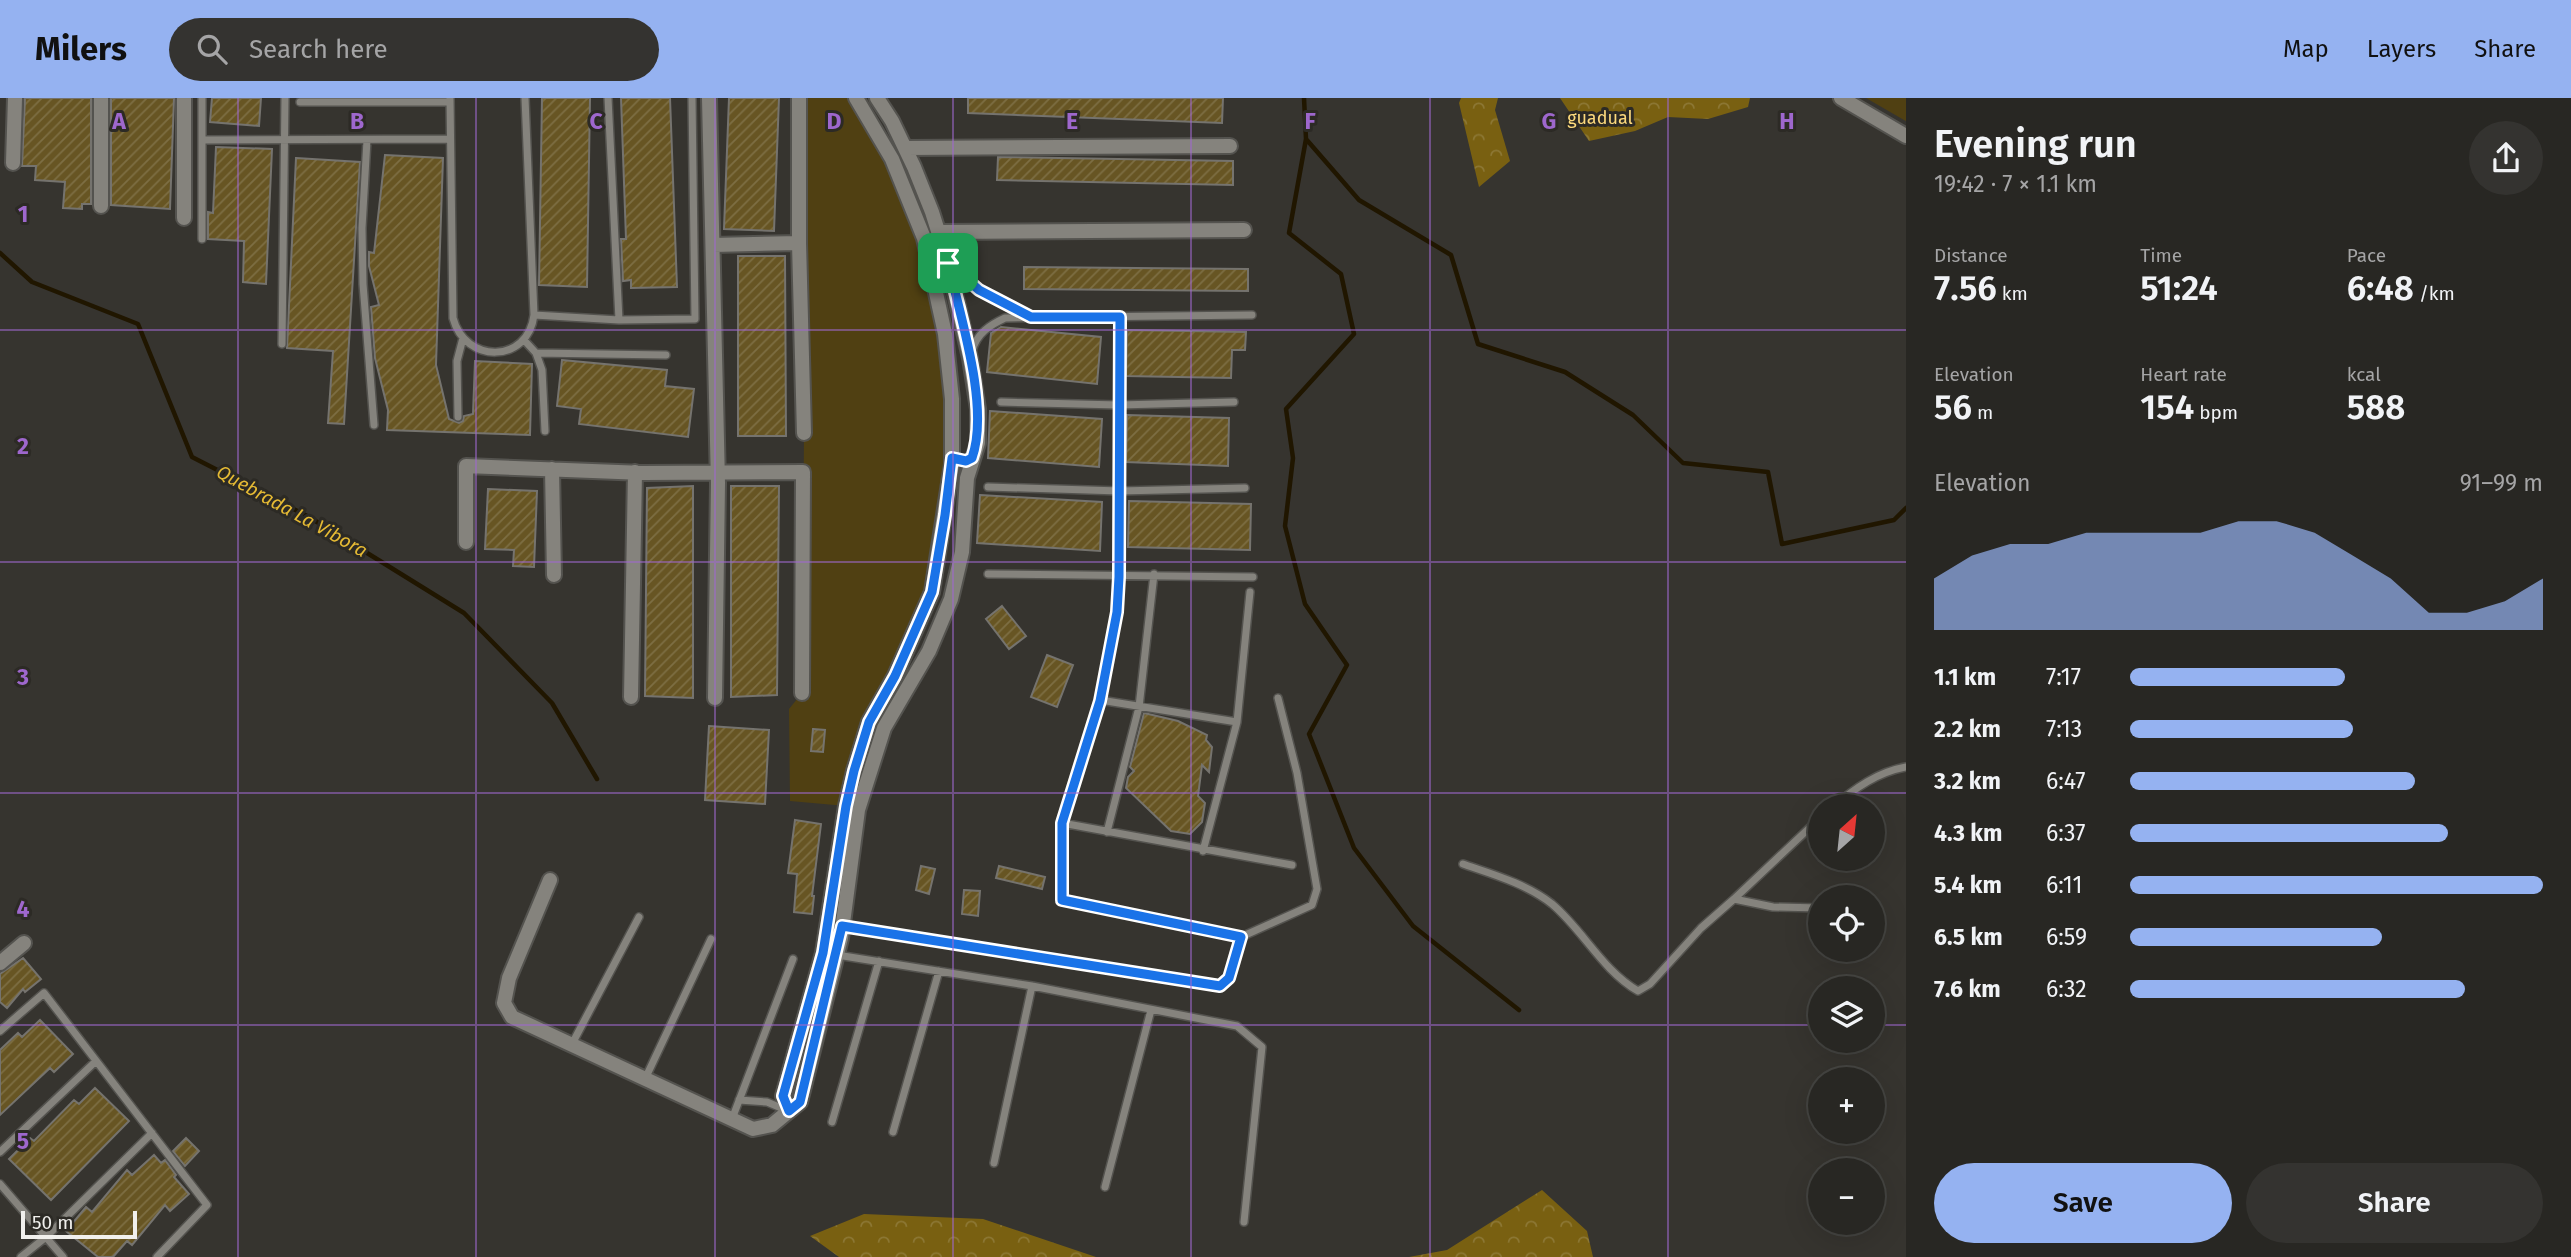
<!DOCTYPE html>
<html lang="en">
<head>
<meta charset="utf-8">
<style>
	body { margin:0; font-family:"Fira Sans",sans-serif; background:#343330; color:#f1f3f6; height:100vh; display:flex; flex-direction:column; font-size:26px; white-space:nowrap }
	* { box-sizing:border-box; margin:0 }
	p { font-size:23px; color:#a5a5a6 }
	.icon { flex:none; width:38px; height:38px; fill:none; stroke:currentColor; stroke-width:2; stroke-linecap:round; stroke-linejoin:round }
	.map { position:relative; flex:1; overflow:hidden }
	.drawer { display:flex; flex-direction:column; background:#282723; width:665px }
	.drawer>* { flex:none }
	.needle { width:46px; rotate:27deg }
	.controls { position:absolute; left:1808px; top:696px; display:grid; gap:14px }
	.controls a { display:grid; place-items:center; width:77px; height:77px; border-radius:50%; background:#282723; box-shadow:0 7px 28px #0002,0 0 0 2px #444441; font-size:35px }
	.scale { position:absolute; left:21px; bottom:18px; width:116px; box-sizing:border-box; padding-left:7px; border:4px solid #f1f0ed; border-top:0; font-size:19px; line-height:24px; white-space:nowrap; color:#f1f0ed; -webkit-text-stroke:5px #2c2a25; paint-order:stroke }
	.pin { position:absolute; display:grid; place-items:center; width:60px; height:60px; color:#fff; margin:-30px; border-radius:14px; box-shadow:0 4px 10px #0006 }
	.round { display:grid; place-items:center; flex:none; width:74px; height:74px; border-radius:37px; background:#343330 }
	.summary { display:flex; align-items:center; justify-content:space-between; height:119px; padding:0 28px }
	h1 { font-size:38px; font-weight:600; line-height:52px }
	.metrics { display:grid; grid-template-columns:repeat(3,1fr); gap:10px; height:119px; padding:7px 28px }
	.metrics div { display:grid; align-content:center }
	.metrics b { font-size:35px; font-weight:600 }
	.metrics small { font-size:19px; font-weight:400 }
	.metrics p { font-size:19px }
	.chart { height:196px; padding:14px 28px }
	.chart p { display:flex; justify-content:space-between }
	.chart svg { width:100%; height:126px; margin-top:7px; fill:#95b2f1; opacity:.7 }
	.primary-button { display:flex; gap:14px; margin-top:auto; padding:14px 28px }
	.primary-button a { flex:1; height:80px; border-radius:42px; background:#95b2f1; color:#111; font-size:28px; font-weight:600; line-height:80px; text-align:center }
	.primary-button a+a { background:#343330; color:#f1f3f6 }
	ul { padding:0 28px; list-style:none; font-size:23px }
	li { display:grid; grid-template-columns:112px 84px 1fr; align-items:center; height:52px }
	li i { height:18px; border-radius:9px; background:#95b2f1 }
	header { display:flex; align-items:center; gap:42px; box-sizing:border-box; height:98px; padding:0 35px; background:#95b2f1; color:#111 }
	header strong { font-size:33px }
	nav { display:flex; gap:38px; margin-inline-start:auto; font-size:24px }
	.search { width:490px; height:63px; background:#343330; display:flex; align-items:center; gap:18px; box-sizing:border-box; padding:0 24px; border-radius:38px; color:#a5a5a6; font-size:26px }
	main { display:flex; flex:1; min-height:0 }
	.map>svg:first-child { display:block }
	.green { fill:#504012 }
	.forest { fill:url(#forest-crowns) }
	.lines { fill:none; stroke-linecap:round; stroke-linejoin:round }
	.stream { stroke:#201600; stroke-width:4.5 }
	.building { fill:url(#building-hatch); stroke:#75736e; stroke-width:2 }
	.service-casing { stroke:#54534f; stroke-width:10 }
	.minor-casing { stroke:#54534f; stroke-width:18 }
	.service { stroke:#85837d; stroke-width:7 }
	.minor { stroke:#85837d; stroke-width:14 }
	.route-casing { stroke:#fff; stroke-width:14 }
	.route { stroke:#1a73e8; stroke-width:9 }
	.grid { fill:none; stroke:#9e67cd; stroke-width:2; stroke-opacity:0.55 }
	.labels { text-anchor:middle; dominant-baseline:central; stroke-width:6; stroke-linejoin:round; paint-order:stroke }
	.park-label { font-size:18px; fill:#fcd97c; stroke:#2c2a25 }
	.water-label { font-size:19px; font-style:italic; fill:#e5ba34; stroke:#2c2a25 }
	.grid-label { font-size:23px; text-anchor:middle; font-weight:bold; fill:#9e67cd; stroke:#2c2a25; stroke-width:6; stroke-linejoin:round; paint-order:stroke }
</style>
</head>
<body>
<header>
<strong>Milers</strong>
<div class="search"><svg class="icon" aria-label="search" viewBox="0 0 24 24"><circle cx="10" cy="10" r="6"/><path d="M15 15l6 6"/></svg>Search here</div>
<nav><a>Map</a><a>Layers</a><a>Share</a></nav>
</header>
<main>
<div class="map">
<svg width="1906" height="1159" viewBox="0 0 1906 1159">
	<defs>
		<pattern id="forest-crowns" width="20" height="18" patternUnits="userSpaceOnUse" patternTransform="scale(1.75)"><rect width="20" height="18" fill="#796011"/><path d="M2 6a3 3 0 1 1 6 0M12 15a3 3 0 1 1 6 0" fill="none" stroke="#8c7734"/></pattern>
		<pattern id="building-hatch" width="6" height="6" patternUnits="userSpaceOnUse" patternTransform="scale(1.75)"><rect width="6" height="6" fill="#675523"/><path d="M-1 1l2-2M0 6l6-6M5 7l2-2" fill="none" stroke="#7d6e43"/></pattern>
	</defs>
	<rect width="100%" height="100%" fill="#36342f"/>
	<path class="green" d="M799 0H856L915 116 952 301 936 472 869 624 846 708 790 703 789 611 802 595 804 335Z
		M1866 0H1906V23L1904 22Z"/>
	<path class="forest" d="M1461 0H1498L1495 12 1510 63 1479 89 1459 5Z
		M1560 0H1750L1748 9 1708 21 1668 19 1635 33 1589 43Z
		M1542 1092 1587 1133 1593 1159H1409L1447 1152Z
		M864 1116 983 1121 1096 1159H839L810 1138Z"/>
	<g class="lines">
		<path class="stream" d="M1304 0 1306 41 1359 102 1451 157 1478 246 1565 274 1633 317 1683 365 1768 374 1782 446 1894 422 1906 410
			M1306 41 1289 135 1341 176 1354 236 1286 311 1293 360 1285 428 1305 506 1347 567 1309 636 1354 750 1413 828 1519 912
			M0 155 32 184 138 226 192 359 309 419 464 515 552 605 597 681"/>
	</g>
	<path class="building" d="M25 0H91V106H82V111L63 110 65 84 35 82 36 68H22Z
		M111 0H174L170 111 111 107Z
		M212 0H261L259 28 210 24Z
		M542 0H590L587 189 539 187Z
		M621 0H670L677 189 631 190V182L623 183 621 141H626Z
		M729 0H779L774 133 724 131Z
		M968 0H1223L1222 25 968 15Z
		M216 49 272 51 266 186 243 184 244 143 208 141V114L213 115Z
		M385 57 443 60 436 267 449 321 459 325 463 323 464 318 473 316 475 263 532 266 530 337 387 332 388 312 375 260 371 209 379 207 369 168V154L374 155Z
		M998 59 1233 63V87L997 82Z
		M296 60 360 64 344 326 328 325 333 253 287 250Z
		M738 158H785L786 338H738Z
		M1024 169 1248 171V193L1024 191Z
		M1001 229 1101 239 1097 286 987 274 991 235Z
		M1127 232 1246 234 1245 252H1232L1231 280 1126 278Z
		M562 262 667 272 665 288 694 291 688 339 579 326 581 311 557 308Z
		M990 313 1102 321 1099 369 988 360Z
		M1127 317 1229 320 1228 368 1126 364Z
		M693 388V600L645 598 647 390Z
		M731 388H779L777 597 731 599Z
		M488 391 537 393 534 469 513 468 514 452 485 451Z
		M980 397 1102 404 1100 453 977 445Z
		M1129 403 1251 406 1250 452 1128 449Z
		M1002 508 1026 538 1009 551 986 521Z
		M1047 557 1073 567 1057 609 1031 599Z
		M1144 615 1178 623 1207 637 1206 642 1212 649 1209 674 1202 667 1198 698 1205 705 1202 724 1190 736 1171 733 1126 690 1128 679 1134 673 1130 669Z
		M709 628 769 632 765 706 705 702Z
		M813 631 825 632 823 654 811 653Z
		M795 722 821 726 812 798H814L812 816 794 814 797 776 788 775Z
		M921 768 935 771 929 796 916 792Z
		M999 768 1045 779 1042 791 996 780Z
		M964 792 980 793 978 818 962 816Z
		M23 860 41 881 25 894 23 891 7 910 0 904V876Z
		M40 922 73 956 54 974 50 970 0 1017V952L18 935 22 939Z
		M95 990 129 1023 51 1102 9 1061 30 1040 34 1043 74 1002 79 1006Z
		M186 1040 199 1053 185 1068 173 1053Z
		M154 1057 161 1065 165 1062 176 1077 174 1079 189 1096 170 1113 165 1107 132 1147 127 1143 113 1159H98L66 1133 86 1109 92 1114 127 1072 132 1077Z"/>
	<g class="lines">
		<g class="service-casing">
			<path id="service" d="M202 0V141
				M450 0 453 220C465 266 528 266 534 217L525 0
				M608 0 619 222
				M300 4H449
				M202 42 449 41
				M367 42 362 130 363 186 374 327
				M952 169 979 192 1027 218
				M534 217 619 222 695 221 692 0
				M1120 219 1119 479 1117 514 1100 602 1062 725V801L1241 839
				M524 242 536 255 542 272 545 333
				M282 246 285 0
				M972 253C977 235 990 227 1005 220L1252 217
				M536 255 666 257
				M1001 304 1119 307 1234 304
				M458 319 457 263 463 240
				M988 389 1120 393 1245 390
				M988 476 1253 479
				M1100 602 1237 624
				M1833 709C1855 690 1878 674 1906 669
				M1820 720 1734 801 1773 809 1820 810
				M1062 725 1292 767
				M1107 734 1139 609 1154 476
				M1203 753 1237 624 1250 494
				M1463 766C1492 776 1527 786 1552 806 1583 832 1602 872 1638 893L1650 886 1701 830 1734 801
				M842 828 1220 888 1229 880 1241 839 1312 807 1317 791 1297 675 1278 600
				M1840 852 1841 855
				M837 857 1032 888 1237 928 1262 949 1244 1124
				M0 933 44 895 207 1107 157 1159
				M572 946 639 819
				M645 981 711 841
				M739 1002 767 1004 786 1012
				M732 1021 793 861
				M832 1024 879 863
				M893 1034 939 873
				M0 1054 96 963
				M994 1065 1032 888
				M0 1086 63 1159
				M1105 1089 1151 912
				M21 1159 46 1139 152 1035"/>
		</g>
		<g class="minor-casing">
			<path id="minor" d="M101 0V108
				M709 0 718 385 715 600
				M799 0V145L804 335
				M856 0 892 61 924 140 945 236 952 301V366L932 494 895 578 869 624 854 673 846 708 823 855 783 998 789 1013 800 1004 841 840 858 712 884 630 929 553 951 501 962 454 967 380 978 345V311L970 260 948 165 932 114 914 69 892 23 877 0
				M1841 0 1906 38
				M906 50 1230 48
				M13 65 15 0
				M184 120V0
				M938 134 1244 132
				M713 147 799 145
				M552 371 554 477
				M466 444V368L644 375 803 374 802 595
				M631 599 635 374
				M550 782 509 880 504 905 512 919 753 1031 772 1027 789 1013
				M0 865 24 845"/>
		</g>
		<use href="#service" class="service"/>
		<use href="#minor" class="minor"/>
	</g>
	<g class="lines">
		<g class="route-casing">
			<path id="route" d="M948 165 979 192 1031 219H1120L1119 479 1117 514 1100 603 1062 725V802L1241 839 1229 880 1220 888 842 828 800 1004 789 1013 783 998 823 855 846 708 854 673 869 624 895 578 932 494 945 417 952 360 966 363 972 360C990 309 960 218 948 165Z"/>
		</g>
		<use href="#route" class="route"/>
	</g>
	<path class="grid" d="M238 0V1159M476 0V1159M715 0V1159M953 0V1159M1191 0V1159M1430 0V1159M1668 0V1159M0 232H1906M0 464H1906M0 695H1906M0 927H1820M1872 927H1906"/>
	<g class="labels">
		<g class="park-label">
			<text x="1600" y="20">guadual</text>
		</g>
		<g class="water-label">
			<text transform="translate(292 413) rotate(29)">Quebrada La Vibora</text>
		</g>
	</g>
	<g class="grid-label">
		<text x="119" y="31">A</text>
		<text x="357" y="31">B</text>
		<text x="596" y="31">C</text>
		<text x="834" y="31">D</text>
		<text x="1072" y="31">E</text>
		<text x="1310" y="31">F</text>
		<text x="1549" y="31">G</text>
		<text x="1787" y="31">H</text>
		<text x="23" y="124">1</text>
		<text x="23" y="356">2</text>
		<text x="23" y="587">3</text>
		<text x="23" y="819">4</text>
		<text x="23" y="1051">5</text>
	</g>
</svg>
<div class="controls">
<a><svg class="needle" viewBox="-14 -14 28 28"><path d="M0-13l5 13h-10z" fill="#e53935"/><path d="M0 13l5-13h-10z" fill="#a5a5a6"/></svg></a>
<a><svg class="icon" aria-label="locate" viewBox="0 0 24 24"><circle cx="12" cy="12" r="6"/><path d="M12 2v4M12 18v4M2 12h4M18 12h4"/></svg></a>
<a><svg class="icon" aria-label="layers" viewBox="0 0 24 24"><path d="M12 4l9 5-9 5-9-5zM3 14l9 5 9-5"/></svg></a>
<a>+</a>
<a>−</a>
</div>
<div class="scale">50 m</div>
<div class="pin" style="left:948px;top:165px;background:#1e9e55"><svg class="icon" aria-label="arrive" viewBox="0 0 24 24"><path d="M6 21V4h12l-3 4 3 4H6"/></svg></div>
</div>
<section class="drawer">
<div class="summary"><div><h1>Evening run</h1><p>19:42 · 7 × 1.1 km</p></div><a class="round"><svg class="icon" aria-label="share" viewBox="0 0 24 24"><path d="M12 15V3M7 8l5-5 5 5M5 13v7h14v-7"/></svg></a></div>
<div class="metrics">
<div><p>Distance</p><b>7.56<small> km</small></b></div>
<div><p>Time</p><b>51:24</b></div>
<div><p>Pace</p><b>6:48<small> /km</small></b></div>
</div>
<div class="metrics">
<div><p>Elevation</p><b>56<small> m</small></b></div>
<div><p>Heart rate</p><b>154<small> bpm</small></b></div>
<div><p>kcal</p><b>588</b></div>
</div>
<div class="chart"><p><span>Elevation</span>91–99 m</p>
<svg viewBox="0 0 160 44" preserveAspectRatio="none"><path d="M0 44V26L10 18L20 14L30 14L40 10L50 10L60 10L70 10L80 6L90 6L100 10L110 18L120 26L130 38L140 38L150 34L160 26V44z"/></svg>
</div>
<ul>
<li><b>1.1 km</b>7:17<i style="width:52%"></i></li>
<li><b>2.2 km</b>7:13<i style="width:54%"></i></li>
<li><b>3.2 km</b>6:47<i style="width:69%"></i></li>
<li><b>4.3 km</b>6:37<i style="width:77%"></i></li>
<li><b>5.4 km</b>6:11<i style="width:100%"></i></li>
<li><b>6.5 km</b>6:59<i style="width:61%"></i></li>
<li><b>7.6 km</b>6:32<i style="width:81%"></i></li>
</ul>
<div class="primary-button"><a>Save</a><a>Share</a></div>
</section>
</main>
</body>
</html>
